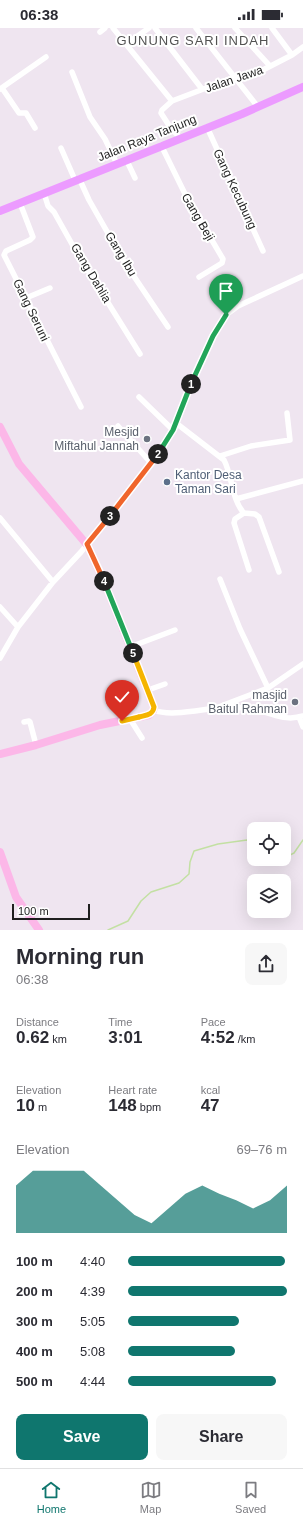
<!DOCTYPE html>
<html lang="en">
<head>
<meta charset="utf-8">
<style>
	body { margin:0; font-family:Helvetica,sans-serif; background:#f7f7f7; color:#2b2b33; height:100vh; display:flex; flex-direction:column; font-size:15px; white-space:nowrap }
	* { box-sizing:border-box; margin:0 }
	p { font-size:13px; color:#7c7c81 }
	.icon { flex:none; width:22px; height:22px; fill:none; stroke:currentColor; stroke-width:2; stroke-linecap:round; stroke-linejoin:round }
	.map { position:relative; height:902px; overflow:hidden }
	.drawer { display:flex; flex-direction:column; background:#fff; flex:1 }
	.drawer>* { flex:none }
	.buttons { position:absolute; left:247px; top:794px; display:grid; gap:8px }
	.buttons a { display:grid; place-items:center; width:44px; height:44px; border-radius:8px; background:#fff; box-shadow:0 4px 16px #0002; font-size:20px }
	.scale { position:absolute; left:12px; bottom:10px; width:78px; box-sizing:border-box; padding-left:4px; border:2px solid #1f1f1f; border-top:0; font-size:11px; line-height:14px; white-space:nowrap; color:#1f1f1f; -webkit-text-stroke:3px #fff; paint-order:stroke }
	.pin { position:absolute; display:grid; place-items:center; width:34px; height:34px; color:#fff; margin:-41px -17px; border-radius:50% 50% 50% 0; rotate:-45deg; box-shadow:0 0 4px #0007 }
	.pin .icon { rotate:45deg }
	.km { position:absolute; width:20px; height:20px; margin:-10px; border-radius:50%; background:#222; color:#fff; font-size:11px; line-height:20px; text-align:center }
	.round { display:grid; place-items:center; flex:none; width:42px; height:42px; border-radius:8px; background:#f7f7f7 }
	.summary { display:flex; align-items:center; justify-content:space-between; height:68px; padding:0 16px }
	h1 { font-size:22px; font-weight:800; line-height:30px }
	.figures { display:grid; grid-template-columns:repeat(3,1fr); gap:6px; height:68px; padding:4px 16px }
	.figures div { display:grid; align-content:center }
	.figures b { font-size:17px; font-weight:800 }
	.figures small { font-size:11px; font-weight:400 }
	.figures p { font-size:11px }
	.chart { height:112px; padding:8px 16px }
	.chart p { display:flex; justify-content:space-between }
	.chart svg { width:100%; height:72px; margin-top:4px; fill:#0f766e; opacity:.7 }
	.cta { display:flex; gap:8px; margin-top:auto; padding:8px 16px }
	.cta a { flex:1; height:46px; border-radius:8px; background:#0f766e; color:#fff; font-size:16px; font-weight:800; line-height:46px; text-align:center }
	.cta a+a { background:#f7f7f7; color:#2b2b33 }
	ul { padding:0 16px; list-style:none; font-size:13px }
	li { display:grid; grid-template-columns:64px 48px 1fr; align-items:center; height:30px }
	li i { height:10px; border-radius:5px; background:#0f766e }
	.status { display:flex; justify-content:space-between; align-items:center; height:28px; padding:0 20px; background:#fff; direction:ltr }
	.status svg { height:11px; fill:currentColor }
	.menu { display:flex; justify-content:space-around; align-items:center; height:56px; border-top:1px solid #e1e1e2; background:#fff; font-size:11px; color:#7c7c81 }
	.menu a { display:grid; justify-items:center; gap:2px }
	.menu .on { color:#0f766e }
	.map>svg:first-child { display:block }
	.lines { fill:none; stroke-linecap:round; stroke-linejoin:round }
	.stream { stroke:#c3e0a3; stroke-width:1.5 }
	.street { stroke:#fff; stroke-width:5.5 }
	.secondary { stroke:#fcb7e8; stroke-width:8 }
	.primary { stroke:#ec9bff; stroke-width:8 }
	.split-1-casing { stroke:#fff; stroke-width:8 }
	.split-2-casing { stroke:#fff; stroke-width:8 }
	.split-3-casing { stroke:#fff; stroke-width:8 }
	.split-4-casing { stroke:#fff; stroke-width:8 }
	.split-5-casing { stroke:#fff; stroke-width:8 }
	.split-6-casing { stroke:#fff; stroke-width:8 }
	.split-7-casing { stroke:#fff; stroke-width:8 }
	.split-1 { stroke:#22a559; stroke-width:5 }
	.split-2 { stroke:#22a559; stroke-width:5 }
	.split-3 { stroke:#f0652b; stroke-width:5 }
	.split-4 { stroke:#f0652b; stroke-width:5 }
	.split-5 { stroke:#22a559; stroke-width:5 }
	.split-6 { stroke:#f5b400; stroke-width:5 }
	.split-7 { stroke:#f5b400; stroke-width:5 }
	.worship-dot { fill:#6b7280; stroke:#fff; stroke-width:1.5 }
	.service-dot { fill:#5c6f8a; stroke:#fff; stroke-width:1.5 }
	.labels { text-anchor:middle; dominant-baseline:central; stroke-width:4; stroke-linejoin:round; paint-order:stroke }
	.street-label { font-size:12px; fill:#1f1f1f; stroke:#fff }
	.worship-label { font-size:12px; fill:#5b616d; stroke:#fff; text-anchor:end }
	.service-label { font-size:12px; fill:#4e5e75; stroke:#fff; text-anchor:start }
	.neighbourhood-label { font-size:13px; letter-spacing:1px; fill:#525252; stroke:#fff }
</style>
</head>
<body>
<div class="status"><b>06:38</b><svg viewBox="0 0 49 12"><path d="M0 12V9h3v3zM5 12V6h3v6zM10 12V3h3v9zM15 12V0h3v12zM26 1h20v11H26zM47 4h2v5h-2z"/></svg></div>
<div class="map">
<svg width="303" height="902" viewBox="0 0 303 902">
	<rect width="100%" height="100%" fill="#efe5f0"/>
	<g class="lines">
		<path class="stream" d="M284 830 294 825 303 812
			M275 831 278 833 282 831
			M108 902 128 893 141 873 151 864 179 855 189 846 190 834 194 823 218 816 247 812 254 817"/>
		<path class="street" d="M113 0 172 73
			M155 0 202 61
			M196 0 258 79
			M235 0 270 38
			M272 0 292 27
			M100 4 105 0
			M126 16 149 0
			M72 44 90 89 105 111 117 136
			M2 60 19 85H26L35 100
			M0 61 46 29
			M207 99 263 223
			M180 110 170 99 161 85 162 82 172 73 235 49 247 48 259 44 292 27 303 19
			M161 117 187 170 223 231 222 235 199 249
			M61 120 75 152
			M126 131 135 150
			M79 150 89 172 125 235 168 299
			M44 165 48 178 54 184 77 225 140 326
			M20 175 33 209 30 212 6 223 4 227 81 379
			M26 270 50 260
			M139 369 173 402
			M176 395 224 432C232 447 232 473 244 485L255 486 259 489 279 544
			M118 398 151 435
			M220 428 251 418 290 412 287 385
			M236 471 303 453
			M244 485 235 491 234 495 249 542
			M0 490 53 554
			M220 551 240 601 268 660
			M0 579 18 599
			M130 619 175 602
			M0 630 18 599 53 554 81 524 119 477 167 413 209 316 226 287 238 278 303 248
			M148 662 165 656
			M221 678 268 660 303 636
			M154 682C172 690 209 679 230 679 241 679 251 681 261 683 277 687 286 693 303 688
			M299 689 303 699
			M130 691 142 710
			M24 694 29 693 30 694 36 717"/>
		<path class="secondary" d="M0 399 19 436 88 518 108 563 154 679 153 683 149 687 100 697 36 717 0 726
			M0 824 16 869 39 902"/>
		<path class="primary" d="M0 183 242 86 303 59"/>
	</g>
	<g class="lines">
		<g class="split-1-casing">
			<path id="split-1" d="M191 356 213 308 226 287"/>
		</g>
		<g class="split-2-casing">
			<path id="split-2" d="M158 426 173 402 191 356"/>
		</g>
		<g class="split-3-casing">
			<path id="split-3" d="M110 488 158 426"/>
		</g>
		<g class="split-4-casing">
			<path id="split-4" d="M104 553 87 516 110 488"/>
		</g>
		<g class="split-5-casing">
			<path id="split-5" d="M104 553 133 625"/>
		</g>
		<g class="split-6-casing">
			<path id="split-6" d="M133 625 154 679C153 687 146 687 139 689"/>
		</g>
		<g class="split-7-casing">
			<path id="split-7" d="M122 693 139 689"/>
		</g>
		<use href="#split-1" class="split-1"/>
		<use href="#split-2" class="split-2"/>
		<use href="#split-3" class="split-3"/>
		<use href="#split-4" class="split-4"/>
		<use href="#split-5" class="split-5"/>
		<use href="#split-6" class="split-6"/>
		<use href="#split-7" class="split-7"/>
	</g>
	<g class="worship-dot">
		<circle cx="147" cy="411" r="4"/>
		<circle cx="295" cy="674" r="4"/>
	</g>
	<circle class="service-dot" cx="167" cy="454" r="4"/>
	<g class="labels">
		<g class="street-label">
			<text transform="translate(234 51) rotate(-19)">Jalan Jawa</text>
			<text transform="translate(147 110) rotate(-22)">Jalan Raya Tanjung</text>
			<text transform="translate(235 161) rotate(65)">Gang Kecubung</text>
			<text transform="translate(198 189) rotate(60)">Gang Beji</text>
			<text transform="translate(121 226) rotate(59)">Gang Ibu</text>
			<text transform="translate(91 245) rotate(59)">Gang Dahlia</text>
			<text transform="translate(31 282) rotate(64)">Gang Seruni</text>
		</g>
		<g class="worship-label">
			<text x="139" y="404">Mesjid<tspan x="139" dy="14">Miftahul Jannah</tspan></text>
			<text x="287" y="667">masjid<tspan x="287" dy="14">Baitul Rahman</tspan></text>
		</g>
		<g class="service-label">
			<text x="175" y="447">Kantor Desa<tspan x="175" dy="14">Taman Sari</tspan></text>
		</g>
		<g class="neighbourhood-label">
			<text x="193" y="12">GUNUNG SARI INDAH</text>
		</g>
	</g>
</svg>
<div class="buttons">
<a><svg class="icon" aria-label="locate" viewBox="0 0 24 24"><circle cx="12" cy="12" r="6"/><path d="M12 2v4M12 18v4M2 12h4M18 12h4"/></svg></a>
<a><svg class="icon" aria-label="layers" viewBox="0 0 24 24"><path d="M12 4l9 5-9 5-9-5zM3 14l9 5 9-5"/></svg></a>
</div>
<div class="scale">100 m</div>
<div class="pin" style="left:226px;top:287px;background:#1e9e55"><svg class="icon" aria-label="arrive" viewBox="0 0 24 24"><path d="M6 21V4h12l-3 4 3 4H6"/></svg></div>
<div class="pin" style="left:122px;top:693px;background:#d93025"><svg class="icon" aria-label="check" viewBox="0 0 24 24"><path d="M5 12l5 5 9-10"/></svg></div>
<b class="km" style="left:191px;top:356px">1</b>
<b class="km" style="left:158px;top:426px">2</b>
<b class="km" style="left:110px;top:488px">3</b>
<b class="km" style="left:104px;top:553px">4</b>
<b class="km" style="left:133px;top:625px">5</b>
</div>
<section class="drawer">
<div class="summary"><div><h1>Morning run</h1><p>06:38</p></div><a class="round"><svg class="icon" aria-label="share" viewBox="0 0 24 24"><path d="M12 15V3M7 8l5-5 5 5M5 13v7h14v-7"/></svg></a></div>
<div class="figures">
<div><p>Distance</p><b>0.62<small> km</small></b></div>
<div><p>Time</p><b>3:01</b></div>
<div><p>Pace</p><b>4:52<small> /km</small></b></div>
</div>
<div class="figures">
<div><p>Elevation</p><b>10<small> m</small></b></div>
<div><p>Heart rate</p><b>148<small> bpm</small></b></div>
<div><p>kcal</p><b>47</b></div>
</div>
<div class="chart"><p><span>Elevation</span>69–76 m</p>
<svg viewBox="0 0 160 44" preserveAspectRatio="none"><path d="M0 44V15L10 6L20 6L30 6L40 6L50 15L60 24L70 33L80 38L90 29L100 20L110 15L120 20L130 24L140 29L150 24L160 15V44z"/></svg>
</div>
<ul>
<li><b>100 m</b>4:40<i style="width:99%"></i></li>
<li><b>200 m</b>4:39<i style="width:100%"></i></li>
<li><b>300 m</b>5:05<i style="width:70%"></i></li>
<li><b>400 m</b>5:08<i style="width:67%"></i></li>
<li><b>500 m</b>4:44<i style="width:93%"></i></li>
</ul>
<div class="cta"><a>Save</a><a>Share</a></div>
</section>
<nav class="menu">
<a class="on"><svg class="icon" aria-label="home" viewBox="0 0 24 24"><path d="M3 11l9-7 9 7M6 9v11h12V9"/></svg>Home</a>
<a><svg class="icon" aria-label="map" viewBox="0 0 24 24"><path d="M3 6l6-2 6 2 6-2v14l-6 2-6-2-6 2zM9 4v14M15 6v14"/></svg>Map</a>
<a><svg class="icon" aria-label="saved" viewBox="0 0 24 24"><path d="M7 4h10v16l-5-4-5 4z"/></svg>Saved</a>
</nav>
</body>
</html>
